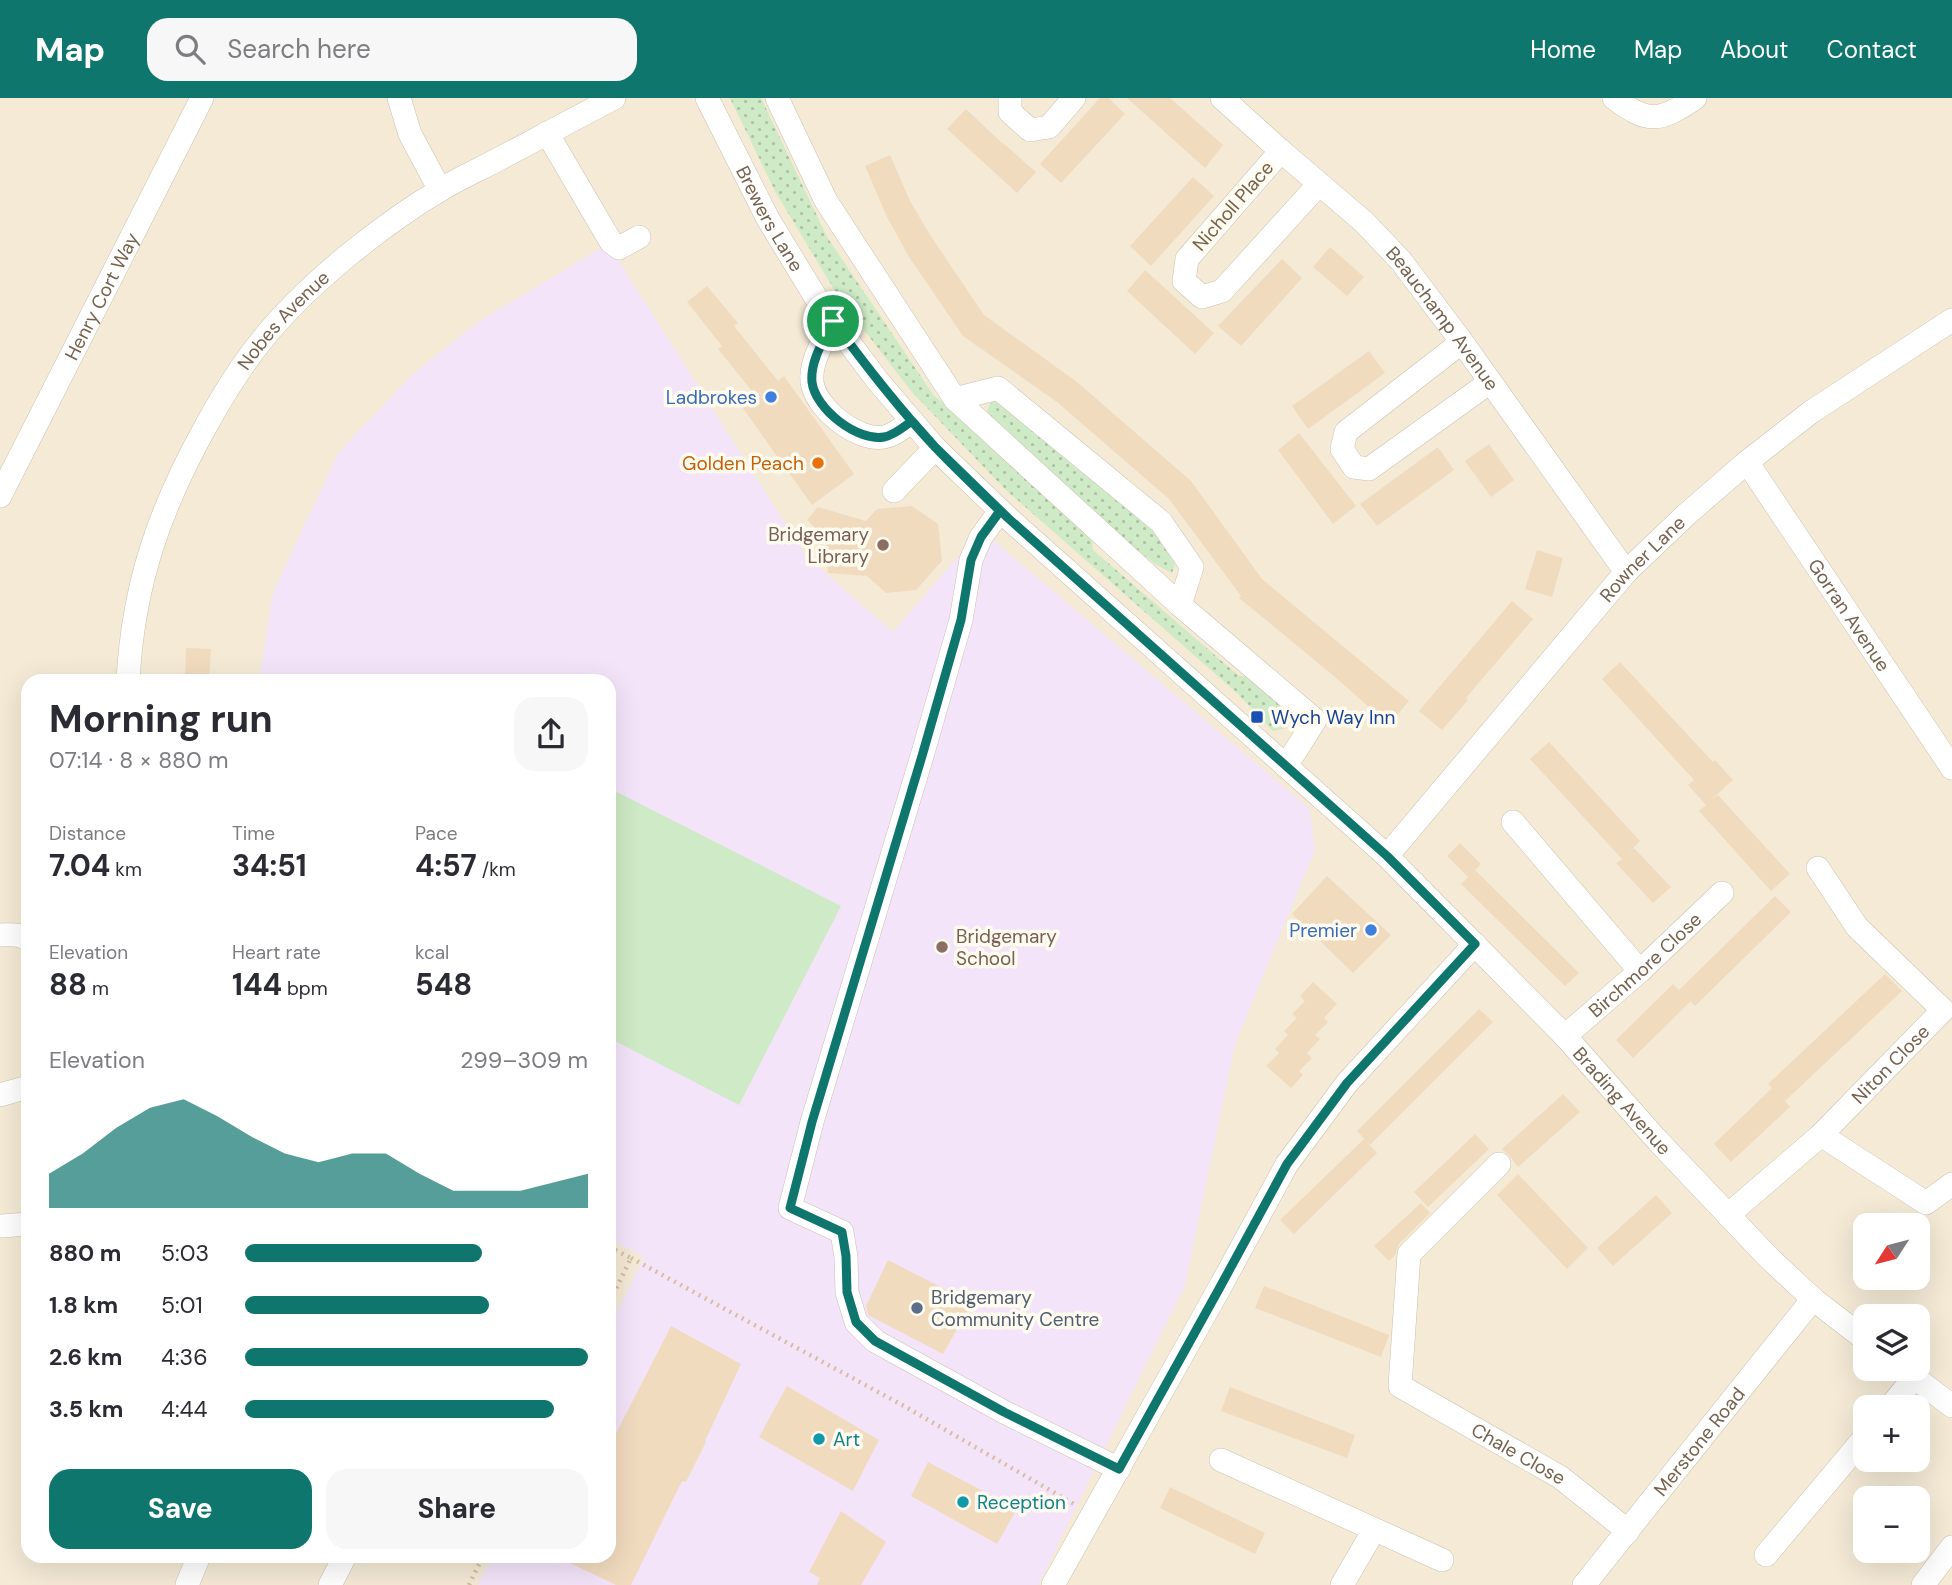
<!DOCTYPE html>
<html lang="en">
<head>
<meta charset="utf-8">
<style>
	body { margin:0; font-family:"DM Sans",sans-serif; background:#f7f7f7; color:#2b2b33; height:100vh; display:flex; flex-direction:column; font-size:26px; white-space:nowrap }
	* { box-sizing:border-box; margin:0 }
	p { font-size:23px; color:#7c7c81 }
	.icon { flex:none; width:38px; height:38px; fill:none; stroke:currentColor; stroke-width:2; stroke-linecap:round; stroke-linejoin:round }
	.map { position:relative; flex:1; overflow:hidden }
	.panel { position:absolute; left:21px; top:576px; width:595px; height:889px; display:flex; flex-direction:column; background:#fff; border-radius:21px; box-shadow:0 7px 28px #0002 }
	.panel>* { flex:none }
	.needle { width:46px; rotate:234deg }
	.tools { position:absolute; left:1853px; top:1115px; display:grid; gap:14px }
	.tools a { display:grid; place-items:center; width:77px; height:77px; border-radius:14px; background:#fff; box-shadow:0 7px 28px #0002; font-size:35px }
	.pin { position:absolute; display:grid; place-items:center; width:60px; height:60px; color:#fff; margin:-30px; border:4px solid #fff; border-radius:50%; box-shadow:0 2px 7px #0007 }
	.round { display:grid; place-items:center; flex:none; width:74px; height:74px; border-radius:21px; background:#f7f7f7 }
	.headline { display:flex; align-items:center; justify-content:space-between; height:119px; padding:0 28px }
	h1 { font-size:38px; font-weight:700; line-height:52px }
	.figures { display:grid; grid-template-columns:repeat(3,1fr); gap:10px; height:119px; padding:7px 28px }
	.figures div { display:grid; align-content:center }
	.figures b { font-size:30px; font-weight:700 }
	.figures small { font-size:19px; font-weight:400 }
	.figures p { font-size:19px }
	.chart { height:196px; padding:14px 28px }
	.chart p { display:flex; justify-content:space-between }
	.chart svg { width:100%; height:126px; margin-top:7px; fill:#0f766e; opacity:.7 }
	.cta { display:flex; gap:14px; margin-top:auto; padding:14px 28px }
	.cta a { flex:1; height:80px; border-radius:21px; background:#0f766e; color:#fff; font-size:28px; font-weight:700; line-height:80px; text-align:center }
	.cta a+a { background:#f7f7f7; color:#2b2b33 }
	ul { padding:0 28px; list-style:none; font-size:23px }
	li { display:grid; grid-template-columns:112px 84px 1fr; align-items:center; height:52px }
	li i { height:18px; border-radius:9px; background:#0f766e }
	header { display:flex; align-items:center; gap:42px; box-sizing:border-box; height:98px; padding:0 35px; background:#0f766e; color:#fff }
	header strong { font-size:33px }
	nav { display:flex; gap:38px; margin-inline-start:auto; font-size:24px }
	.search { width:490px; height:63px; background:#f7f7f7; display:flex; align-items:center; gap:18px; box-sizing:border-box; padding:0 24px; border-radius:21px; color:#7c7c81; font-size:26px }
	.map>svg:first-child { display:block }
	.residential { fill:#f4ead6; fill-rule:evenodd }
	.education { fill:#f4e4f9 }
	.grass { fill:url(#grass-dots) }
	.pitch { fill:#cfeac6 }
	.building { fill:#f1dbbf }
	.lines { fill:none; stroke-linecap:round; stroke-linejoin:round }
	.minor-casing { stroke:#cec0ae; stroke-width:24 }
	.path { stroke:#d6bea2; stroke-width:4.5; stroke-dasharray:2 5; stroke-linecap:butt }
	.minor { stroke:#fff; stroke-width:23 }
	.route-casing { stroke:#fff; stroke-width:14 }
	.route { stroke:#0f766e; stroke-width:9 }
	.shop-dot { fill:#3f7fe0; stroke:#fffbee; stroke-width:2.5 }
	.food-dot { fill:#e8710a; stroke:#fffbee; stroke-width:2.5 }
	.education-dot { fill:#8d6e63; stroke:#fffbee; stroke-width:2.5 }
	.transit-dot { fill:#1a4fb4; stroke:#fffbee; stroke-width:2.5 }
	.service-dot { fill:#5c6f8a; stroke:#fffbee; stroke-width:2.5 }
	.culture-dot { fill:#0f9aa8; stroke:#fffbee; stroke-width:2.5 }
	.labels { text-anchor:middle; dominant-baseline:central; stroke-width:7; stroke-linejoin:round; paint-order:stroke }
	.street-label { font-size:19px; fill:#76614c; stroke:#fffbee }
	.shop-label { font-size:19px; fill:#366cbe; stroke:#fffbee; text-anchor:end }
	.food-label { font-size:19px; fill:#c56008; stroke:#fffbee; text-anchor:end }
	.education-label { font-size:19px; fill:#785e54; stroke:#fffbee; text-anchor:end }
	.transit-label { font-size:19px; fill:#164399; stroke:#fffbee; text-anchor:start }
	.service-label { font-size:19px; fill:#4e5e75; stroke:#fffbee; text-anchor:start }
	.culture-label { font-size:19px; fill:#0d838f; stroke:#fffbee; text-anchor:start }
</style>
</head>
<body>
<header>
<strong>Map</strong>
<div class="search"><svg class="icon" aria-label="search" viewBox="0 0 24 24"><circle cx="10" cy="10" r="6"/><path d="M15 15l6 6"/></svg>Search here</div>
<nav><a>Home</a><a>Map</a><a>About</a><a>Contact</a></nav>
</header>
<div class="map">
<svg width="1952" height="1487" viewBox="0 0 1952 1487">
	<defs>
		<pattern id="grass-dots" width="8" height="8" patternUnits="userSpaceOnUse" patternTransform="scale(1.75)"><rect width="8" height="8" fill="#cfeac6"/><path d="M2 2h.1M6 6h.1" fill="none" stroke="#adc1a3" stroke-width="1.8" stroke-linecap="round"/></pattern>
	</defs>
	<rect width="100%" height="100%" fill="#fcf7e7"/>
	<path class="residential" d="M0 0H1952V1487H0ZM28 583H609V1458H28ZM1866 1127H1918V1180H1866ZM1866 1218H1918V1270H1866ZM1866 1309H1918V1362H1866ZM1866 1400H1918V1452H1866Z"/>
	<path class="education" d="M608 146 806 458 893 534 981 432 1310 711 1315 752 1235 946 1185 1187 1038 1487H478L492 1458H609V1229L644 1159 609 1140V583H260V578L273 495 338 355 413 276 478 224Z"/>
	<path class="grass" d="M730 0H761L827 139 934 298 963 319 1092 443 1093 452 1239 578H1248L1290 615 1287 630 1273 633 1236 594 1006 392 911 293 838 198 775 93Z
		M1002 298 1151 424 1175 466 1172 475 1155 466 1085 409 987 314 990 306Z"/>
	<path class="pitch" d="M609 690 841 808 739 1007 609 940Z"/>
	<path class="building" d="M1100 0H1109L1125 16 1061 85 1040 66Z
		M1127 0H1170L1223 47 1205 70Z
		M966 11 1003 46V45L1036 74 1017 95 947 31Z
		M890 57 910 103 930 137 984 217 1077 284 1191 383 1262 481 1409 603 1389 627 1334 578 1239 500 1241 498 1169 401 1057 304 963 238 909 159 887 119 865 68Z
		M1193 79 1214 98 1151 168 1130 148Z
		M1330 149 1364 179 1347 198 1313 169Z
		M1282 161 1302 180 1241 248 1218 228Z
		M1145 172 1214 235 1195 256 1127 193Z
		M707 188 738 225 734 228 778 283 784 278 854 376 812 407 742 309 756 298 718 251 722 248 687 204Z
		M1369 253 1385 275 1308 331 1292 308Z
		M1299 335 1356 408 1333 426 1278 352Z
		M1489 346 1514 382 1491 399 1465 363Z
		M1438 349 1454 372 1377 428 1360 406Z
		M912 408 938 426 942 463 916 492 886 495 867 478 828 475 825 439 807 422 818 409 866 423 877 411Z
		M1537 452 1563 460 1552 499 1525 491Z
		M1512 503 1533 521 1466 600 1468 602 1442 632 1419 613Z
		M186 550 211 551 209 583H185Z
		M1620 564 1713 664 1715 662 1733 682 1711 702 1718 697 1790 776 1771 793 1699 713 1706 707 1688 687 1694 682 1602 581Z
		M1549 644 1640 743 1628 755 1634 750 1671 789 1653 805 1616 765 1622 761 1530 661Z
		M1460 745 1481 766 1468 779 1447 758Z
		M1475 772 1579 875 1565 888 1461 786Z
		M1327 778 1391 837 1353 875 1292 816Z
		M1775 798 1791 814 1695 908 1689 902 1690 904 1633 960 1616 942 1673 886 1679 892Z
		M1885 876 1902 893 1785 1003 1790 1009 1731 1064 1714 1046 1772 990 1768 986Z
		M1313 884 1337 906 1324 920 1328 924 1315 937 1320 941 1307 955 1312 960 1299 973 1303 977 1291 990 1266 968 1279 955 1275 951 1288 937 1284 933 1297 920 1292 916 1305 903 1300 898Z
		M1479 911 1493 924 1370 1047 1357 1033Z
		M1563 996 1580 1014 1518 1069 1509 1057 1502 1051Z
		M1475 1036 1489 1051 1428 1109 1414 1094Z
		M1364 1041 1377 1055 1294 1136 1280 1122Z
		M1518 1076 1588 1150 1567 1171 1497 1097Z
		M1656 1097 1672 1115 1613 1168 1597 1150Z
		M1421 1105 1430 1115 1399 1146 1395 1157 1389 1163 1374 1148Z
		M888 1162 972 1205 943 1256 868 1217 866 1208Z
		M1264 1188 1389 1237 1381 1259 1255 1210Z
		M671 1228 741 1266 705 1343 706 1344 686 1384 682 1383 631 1487H616L555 1458H609V1349Z
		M787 1288 879 1342 853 1393 759 1339Z
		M1230 1289 1355 1337 1347 1360 1221 1313Z
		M928 1364 1017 1411 997 1446 911 1398Z
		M1170 1389 1265 1435 1255 1456 1160 1410Z
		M841 1413 886 1444 861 1487H817L820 1480 809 1474Z"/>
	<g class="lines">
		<g class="minor-casing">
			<g id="minor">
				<path d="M399 0 410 36 440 92"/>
				<path id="s1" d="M707 0 768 121 818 203 877 282 935 350 1008 420 1387 758 1565 938 1658 1043 1769 1160 1813 1201 1866 1242"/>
				<path d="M777 0 826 103 955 301 1180 507 1315 622 1286 668"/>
				<path d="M1010 0V14L1030 32 1049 29 1074 0"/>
				<path id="s2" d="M1222 0 1281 53 1364 124 1401 163 1462 244 1626 474"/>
				<path d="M1614 0C1648 26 1660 24 1695 0"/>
				<path d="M547 35 611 144 619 150 639 139"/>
				<path d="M1281 53 1187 161 1184 183 1202 199 1222 193 1319 86"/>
				<path d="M833 223C824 242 810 263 812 284 815 310 858 344 884 339 895 337 903 329 912 323"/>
				<path d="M1462 244 1346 334 1342 351 1354 369 1369 371 1490 284"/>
				<path d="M955 301 998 290 1161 424 1192 469 1180 507"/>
				<path id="s3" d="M1747 364 1952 670"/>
				<path d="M894 393 935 350"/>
				<path id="s4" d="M0 398 202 0"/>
				<path d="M1000 413 981 439 971 462 961 522 922 658 812 1024 790 1110 842 1134 846 1159 847 1194 856 1224 875 1243 1004 1314 1119 1371"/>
				<path id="s5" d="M128 583C133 486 160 410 207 326 223 297 241 268 262 242 306 187 380 128 440 92 458 81 478 72 497 62 536 41 575 21 614 0"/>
				<path d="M1513 724 1640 873"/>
				<path id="s6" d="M1387 758 1626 474 1687 416 1747 364 1811 314 1952 222"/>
				<path d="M0 837C10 837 20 835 28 842"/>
				<path id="s7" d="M1565 938 1640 873 1722 795"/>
				<path d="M0 997 28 989"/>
				<path d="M1821 1037 1926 1105 1952 1086"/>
				<path id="s8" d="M1499 1066 1409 1156 1400 1288 1560 1379 1628 1433"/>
				<path id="s9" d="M1728 1117 1821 1037 1943 912 1857 829 1818 770"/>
				<path d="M2 1128 28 1126"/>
				<path d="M1902 1270 1952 1308"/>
				<path d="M1890 1309 1914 1280"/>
				<path d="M1221 1362 1442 1462"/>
				<path d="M1766 1457 1866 1338"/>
				<path d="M187 1487 199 1458"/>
				<path d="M330 1487 345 1458"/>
				<path d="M1053 1487 1219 1191 1287 1066 1347 985 1475 846"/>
				<path d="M1342 1487 1374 1432"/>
				<path id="s10" d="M1584 1487 1813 1201"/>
				<path d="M1923 1487 1952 1449"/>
			</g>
		</g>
		<path class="path" d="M609 1149 631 1160 609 1205
			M631 1160 904 1308 1074 1406
			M469 1487 483 1458"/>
		<use href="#minor" class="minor"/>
	</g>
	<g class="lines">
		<g class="route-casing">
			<path id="route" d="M833 223C865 267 898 309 935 349 956 371 978 392 1000 413L981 439 971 462 961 522 922 658 812 1024 790 1110 842 1134 846 1158 847 1194 856 1224 875 1243 1004 1314 1119 1371 1219 1191 1287 1066 1347 985 1475 846 1387 758 1008 420 935 349 912 323C903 329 895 337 884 339 858 344 815 311 812 284 810 263 824 242 833 223"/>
		</g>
		<use href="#route" class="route"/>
	</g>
	<g class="shop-dot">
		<circle cx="771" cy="299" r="7"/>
		<circle cx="1371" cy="832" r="7"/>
	</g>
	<circle class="food-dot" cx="818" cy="365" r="7"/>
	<g class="education-dot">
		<circle cx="883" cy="447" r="7"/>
		<circle cx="942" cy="849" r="7"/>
	</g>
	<rect class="transit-dot" x="1250" y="612" width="14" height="14" rx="3.5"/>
	<circle class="service-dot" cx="917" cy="1210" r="7"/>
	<g class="culture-dot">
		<circle cx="819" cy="1341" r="7"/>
		<circle cx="963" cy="1404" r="7"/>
	</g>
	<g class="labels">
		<g class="street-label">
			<text transform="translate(1233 108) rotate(-49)">Nicholl Place</text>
			<text stroke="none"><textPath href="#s1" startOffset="136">Brewers Lane</textPath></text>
			<text stroke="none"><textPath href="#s4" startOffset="224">Henry Cort Way</textPath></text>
			<text stroke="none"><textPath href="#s2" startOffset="313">Beauchamp Avenue</textPath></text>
			<text stroke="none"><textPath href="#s5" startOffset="401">Nobes Avenue</textPath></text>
			<text stroke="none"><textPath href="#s6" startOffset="392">Rowner Lane</textPath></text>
			<text stroke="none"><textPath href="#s3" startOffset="184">Gorran Avenue</textPath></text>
			<text stroke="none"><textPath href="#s7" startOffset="107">Birchmore Close</textPath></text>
			<text stroke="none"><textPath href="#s9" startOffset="222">Niton Close</textPath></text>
			<text stroke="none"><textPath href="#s1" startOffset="1368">Brading Avenue</textPath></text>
			<text stroke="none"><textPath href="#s10" startOffset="184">Merstone Road</textPath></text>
			<text stroke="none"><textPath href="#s8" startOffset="396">Chale Close</textPath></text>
		</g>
		<g class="shop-label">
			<text x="757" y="299">Ladbrokes</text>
			<text x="1357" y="832">Premier</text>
		</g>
		<g class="food-label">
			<text x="804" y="365">Golden Peach</text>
		</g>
		<g class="education-label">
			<text x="869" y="436">Bridgemary<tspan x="869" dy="22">Library</tspan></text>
			<text x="956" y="838" text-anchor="start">Bridgemary<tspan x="956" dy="22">School</tspan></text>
		</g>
		<g class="transit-label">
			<text x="1271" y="619">Wych Way Inn</text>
		</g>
		<g class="service-label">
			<text x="931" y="1199">Bridgemary<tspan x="931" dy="22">Community Centre</tspan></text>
		</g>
		<g class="culture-label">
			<text x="833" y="1341">Art</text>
			<text x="977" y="1404">Reception</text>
		</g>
	</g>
</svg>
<div class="tools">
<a><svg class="needle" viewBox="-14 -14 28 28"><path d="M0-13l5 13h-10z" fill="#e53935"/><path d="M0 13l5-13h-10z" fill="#7c7c81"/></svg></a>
<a><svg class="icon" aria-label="layers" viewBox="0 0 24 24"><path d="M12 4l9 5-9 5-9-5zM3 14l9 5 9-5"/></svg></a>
<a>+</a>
<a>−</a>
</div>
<div class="pin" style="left:833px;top:223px;background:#1e9e55"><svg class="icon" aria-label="arrive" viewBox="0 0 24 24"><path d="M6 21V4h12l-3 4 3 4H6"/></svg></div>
<section class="panel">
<div class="headline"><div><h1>Morning run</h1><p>07:14 · 8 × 880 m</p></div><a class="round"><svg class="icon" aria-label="share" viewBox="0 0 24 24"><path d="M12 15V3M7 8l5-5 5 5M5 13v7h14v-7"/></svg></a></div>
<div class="figures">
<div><p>Distance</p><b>7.04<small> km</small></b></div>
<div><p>Time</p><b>34:51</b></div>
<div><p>Pace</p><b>4:57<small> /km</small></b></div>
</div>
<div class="figures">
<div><p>Elevation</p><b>88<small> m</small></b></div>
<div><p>Heart rate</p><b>144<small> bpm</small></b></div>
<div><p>kcal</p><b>548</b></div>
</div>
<div class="chart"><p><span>Elevation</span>299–309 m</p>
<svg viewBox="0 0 160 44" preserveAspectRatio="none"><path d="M0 44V32L10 25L20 16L30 9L40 6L50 12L60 19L70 25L80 28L90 25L100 25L110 32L120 38L130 38L140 38L150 35L160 32V44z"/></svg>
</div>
<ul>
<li><b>880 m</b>5:03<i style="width:69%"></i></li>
<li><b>1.8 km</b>5:01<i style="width:71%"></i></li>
<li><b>2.6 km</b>4:36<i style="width:100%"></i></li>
<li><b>3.5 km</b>4:44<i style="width:90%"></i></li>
</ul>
<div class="cta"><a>Save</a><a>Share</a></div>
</section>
</div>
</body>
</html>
